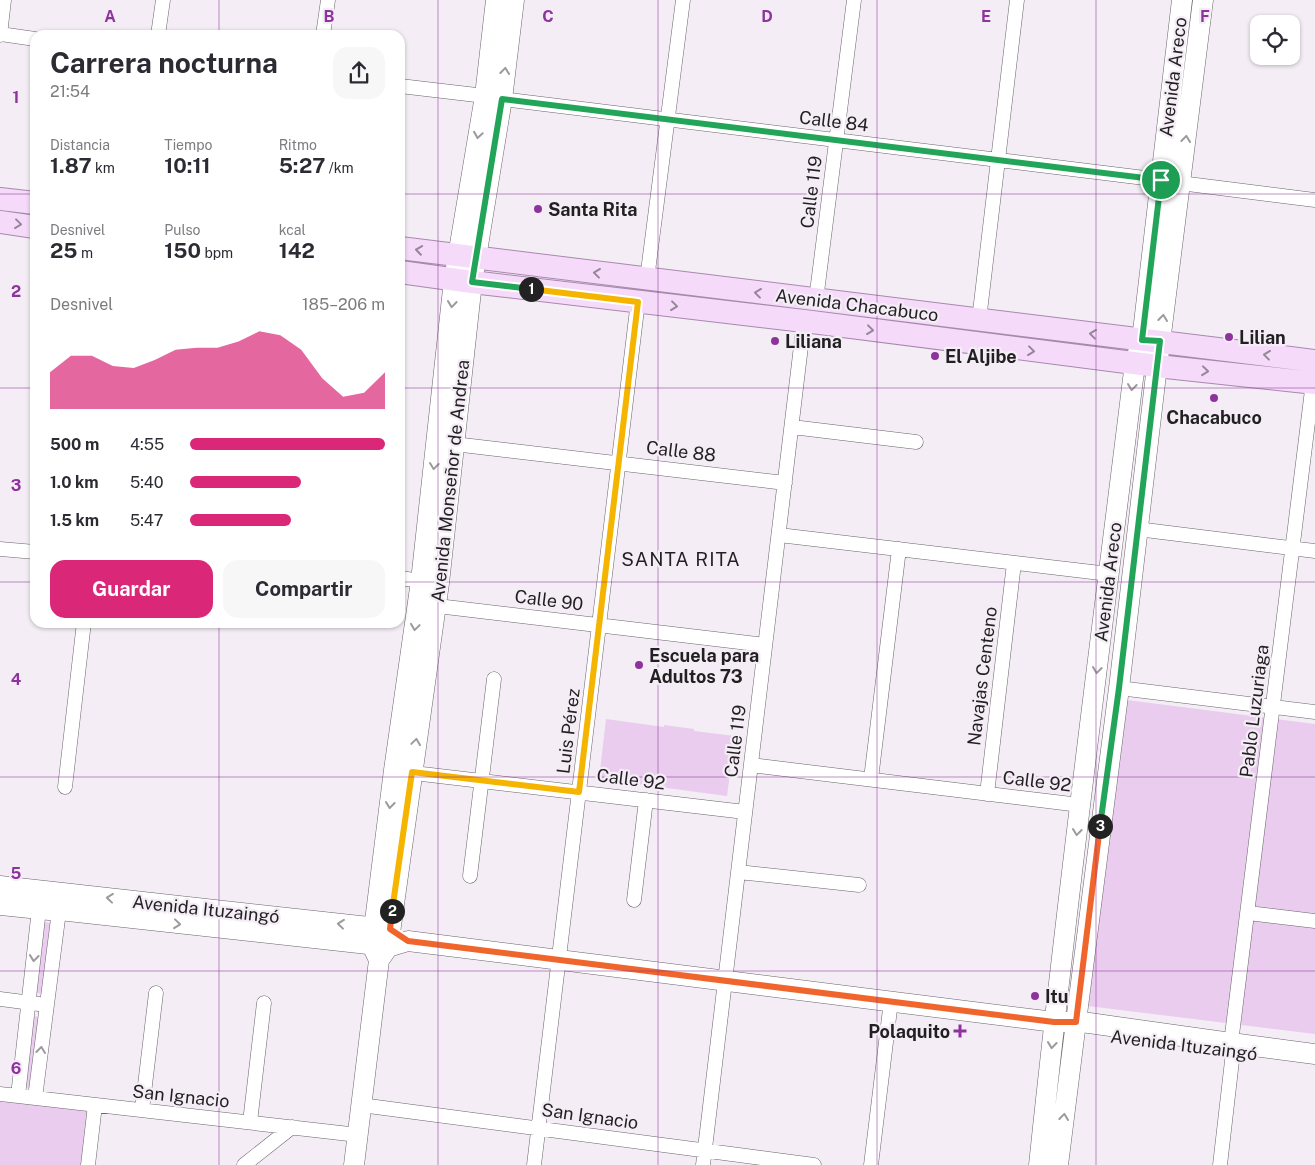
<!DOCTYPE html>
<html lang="es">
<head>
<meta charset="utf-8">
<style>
	body { margin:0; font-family:"Public Sans",sans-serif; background:#f7f7f7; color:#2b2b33; height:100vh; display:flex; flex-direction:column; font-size:19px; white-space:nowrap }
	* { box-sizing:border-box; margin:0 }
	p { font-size:16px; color:#7c7c81 }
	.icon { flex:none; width:28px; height:28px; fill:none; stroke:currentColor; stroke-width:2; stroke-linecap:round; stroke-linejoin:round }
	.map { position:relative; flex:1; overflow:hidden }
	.details { position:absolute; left:30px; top:30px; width:375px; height:598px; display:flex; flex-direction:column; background:#fff; border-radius:15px; box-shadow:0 1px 4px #0004 }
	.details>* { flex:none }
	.fabs { position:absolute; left:1250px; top:15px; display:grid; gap:10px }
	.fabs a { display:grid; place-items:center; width:50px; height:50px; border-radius:10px; background:#fff; box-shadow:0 1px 4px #0004; font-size:25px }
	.pin { position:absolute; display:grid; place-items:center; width:42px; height:42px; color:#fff; margin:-21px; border:2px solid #fff; border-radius:50%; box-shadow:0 1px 5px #0007 }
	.km { position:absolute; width:25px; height:25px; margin:-12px; border-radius:50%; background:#222; color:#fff; font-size:14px; line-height:25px; text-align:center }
	.round { display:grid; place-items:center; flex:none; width:52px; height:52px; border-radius:15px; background:#f7f7f7 }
	.headline { display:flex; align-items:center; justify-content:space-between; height:85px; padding:0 20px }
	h1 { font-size:28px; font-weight:700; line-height:38px }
	.metrics { display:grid; grid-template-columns:repeat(3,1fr); gap:8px; height:85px; padding:5px 20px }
	.metrics div { display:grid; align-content:center }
	.metrics b { font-size:21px; font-weight:700 }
	.metrics small { font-size:14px; font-weight:400 }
	.metrics p { font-size:14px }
	.chart { height:140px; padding:10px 20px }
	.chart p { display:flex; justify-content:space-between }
	.chart svg { width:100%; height:90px; margin-top:5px; fill:#db2777; opacity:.7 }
	.button { display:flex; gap:10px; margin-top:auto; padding:10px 20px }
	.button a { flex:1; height:58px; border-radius:15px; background:#db2777; color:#fff; font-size:20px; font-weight:700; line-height:58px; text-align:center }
	.button a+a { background:#f7f7f7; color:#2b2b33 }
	ul { padding:0 20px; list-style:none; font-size:16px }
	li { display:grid; grid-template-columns:80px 60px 1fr; align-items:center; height:38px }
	li i { height:12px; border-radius:6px; background:#db2777 }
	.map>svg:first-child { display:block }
	.green { fill:#e9ccee }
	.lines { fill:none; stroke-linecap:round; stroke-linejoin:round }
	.minor-casing { stroke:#6a646b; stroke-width:15 }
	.tertiary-casing { stroke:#6a646b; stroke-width:19 }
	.secondary-casing { stroke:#6a646b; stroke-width:21 }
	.primary-casing { stroke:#a789ac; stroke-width:24 }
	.minor { stroke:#fff; stroke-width:14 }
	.tertiary { stroke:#fff; stroke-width:18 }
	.secondary { stroke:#fff; stroke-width:20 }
	.primary { stroke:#f5dafa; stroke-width:22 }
	.oneway { stroke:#9c9a9c }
	.oneway2 { stroke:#968699 }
	.split-1-casing { stroke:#fff; stroke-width:10 }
	.split-2-casing { stroke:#fff; stroke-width:10 }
	.split-3-casing { stroke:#fff; stroke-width:10 }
	.split-4-casing { stroke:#fff; stroke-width:10 }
	.split-1 { stroke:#22a559; stroke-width:6 }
	.split-2 { stroke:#f5b400; stroke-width:6 }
	.split-3 { stroke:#f0652b; stroke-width:6 }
	.split-4 { stroke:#22a559; stroke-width:6 }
	.grid { fill:none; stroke:#8e339e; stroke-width:1; stroke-opacity:0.55 }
	.poi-dot { fill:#8e339e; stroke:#f4edf5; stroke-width:2 }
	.labels { text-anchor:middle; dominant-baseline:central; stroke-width:4.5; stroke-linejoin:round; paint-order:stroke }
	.street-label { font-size:18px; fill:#221f22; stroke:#f4edf5 }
	.poi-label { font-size:18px; font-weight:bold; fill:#221f22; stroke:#f4edf5; text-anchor:start }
	.neighbourhood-label { font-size:19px; letter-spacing:1px; fill:#221f22; stroke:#f4edf5 }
	.grid-label { font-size:16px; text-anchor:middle; font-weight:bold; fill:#8e339e; stroke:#f4edf5; stroke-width:4.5; stroke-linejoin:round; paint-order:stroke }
</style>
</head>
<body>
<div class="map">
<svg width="1315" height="1165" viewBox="0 0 1315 1165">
	<rect width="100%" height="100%" fill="#f4edf5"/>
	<path class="green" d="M1127 700 1315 724V1034L1088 1006Z
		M606 719 664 727V725L694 729V731L735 736 727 796 599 779Z
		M43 922 53 923 44 994 35 993Z
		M31 1016 41 1017 32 1088 22 1087Z
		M0 1100 88 1110 82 1165H0Z"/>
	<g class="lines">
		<g class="minor-casing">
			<path id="minor" d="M0 34 35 39
				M0 35 4 0
				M158 35 163 0
				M323 35 328 0
				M400 86 485 96
				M502 99 1161 180
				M1180 183 1315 200
				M647 279 683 0
				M816 300 854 0
				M979 320 1017 0
				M792 427 916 442
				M454 444 785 483
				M1137 529 1315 551
				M779 535 1109 574
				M0 549 35 552
				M400 578 428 582
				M429 605 765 645
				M1119 688 1315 712
				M751 765 1080 805
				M405 772 745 812
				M871 779 899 549
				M65 787 84 622
				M987 794 1014 563
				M738 872 859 885
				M470 876 494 679
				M634 900 646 800
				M1248 913 1315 921
				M0 999 39 1004
				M1231 1043 1313 382
				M0 1094 358 1135
				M18 1096 39 909
				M35 1098 59 911
				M361 1105 814 1165
				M142 1110 156 993
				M250 1122 264 1003
				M88 1165 95 1105
				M244 1165 292 1127
				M534 1165 638 301
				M703 1165 804 321
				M871 1165 891 1001
				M1220 1165 1233 1052"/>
		</g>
		<g class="tertiary-casing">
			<path id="tertiary" d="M59 911 386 947"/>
		</g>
		<g class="secondary-casing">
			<path id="secondary" d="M0 886 387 929
				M0 905 59 911
				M388 947 408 941 1054 1022H1082L1231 1043 1315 1054
				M379 960 372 945 394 770 421 581 454 280 485 96 496 0
				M354 1165 379 960 388 947 439 583 472 282 502 99 514 0
				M1039 1165C1067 897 1102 630 1135 363L1142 340 1182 0
				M1058 1165 1076 1022 1119 688 1157 366 1203 0"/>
		</g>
		<g class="primary-casing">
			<path id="primary" d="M0 199 35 203
				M0 222 35 227
				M400 248 1315 361
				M400 272 472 282 804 321 1157 366 1315 383"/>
		</g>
		<use href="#minor" class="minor"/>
		<use href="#tertiary" class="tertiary"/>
		<use href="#secondary" class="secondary"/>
		<use href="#primary" class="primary"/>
	</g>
	<defs><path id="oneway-chevron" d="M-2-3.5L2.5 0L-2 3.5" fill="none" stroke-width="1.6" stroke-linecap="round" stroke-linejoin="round" transform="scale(1.25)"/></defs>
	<g class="oneway">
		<use href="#oneway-chevron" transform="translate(505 71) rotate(-83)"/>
		<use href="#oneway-chevron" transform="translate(478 135) rotate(99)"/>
		<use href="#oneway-chevron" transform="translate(1186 139) rotate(-83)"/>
		<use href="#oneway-chevron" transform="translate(452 304) rotate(96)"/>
		<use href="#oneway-chevron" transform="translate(1163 318) rotate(-83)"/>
		<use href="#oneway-chevron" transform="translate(1132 387) rotate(97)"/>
		<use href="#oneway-chevron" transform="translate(434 466) rotate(97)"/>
		<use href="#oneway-chevron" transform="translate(415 627) rotate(98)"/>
		<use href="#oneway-chevron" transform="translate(1097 670) rotate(97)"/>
		<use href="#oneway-chevron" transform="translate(416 742) rotate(-82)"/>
		<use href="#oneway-chevron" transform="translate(390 805) rotate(97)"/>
		<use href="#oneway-chevron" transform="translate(1077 832) rotate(97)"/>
		<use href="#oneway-chevron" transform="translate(110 898) rotate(-174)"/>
		<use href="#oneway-chevron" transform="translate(177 924) rotate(6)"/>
		<use href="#oneway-chevron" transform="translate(341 924) rotate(-174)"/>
		<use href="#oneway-chevron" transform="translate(34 958) rotate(96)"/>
		<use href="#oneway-chevron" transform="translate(1052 1045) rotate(96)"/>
		<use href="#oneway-chevron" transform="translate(41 1050) rotate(-83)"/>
		<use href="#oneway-chevron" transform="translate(1064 1117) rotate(-83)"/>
	</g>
	<g class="oneway2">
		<use href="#oneway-chevron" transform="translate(18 224) rotate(7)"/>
		<use href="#oneway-chevron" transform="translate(419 250) rotate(-172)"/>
		<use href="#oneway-chevron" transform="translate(597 273) rotate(-173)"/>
		<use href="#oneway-chevron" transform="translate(758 293) rotate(-173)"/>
		<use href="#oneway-chevron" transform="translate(674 306) rotate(7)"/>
		<use href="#oneway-chevron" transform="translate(870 330) rotate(7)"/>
		<use href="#oneway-chevron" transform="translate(1093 334) rotate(-173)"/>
		<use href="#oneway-chevron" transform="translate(1031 351) rotate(7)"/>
		<use href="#oneway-chevron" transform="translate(1267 355) rotate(-173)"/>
		<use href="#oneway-chevron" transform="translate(1205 371) rotate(6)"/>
	</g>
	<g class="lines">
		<g class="split-1-casing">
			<path id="split-1" d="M531 289 472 282 502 99 1161 180"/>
		</g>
		<g class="split-2-casing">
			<path id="split-2" d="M392 911 412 772 579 792 638 302 531 289"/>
		</g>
		<g class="split-3-casing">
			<path id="split-3" d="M392 911 390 929 408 941 1054 1022H1076L1100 826"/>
		</g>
		<g class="split-4-casing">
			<path id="split-4" d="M1100 826 1119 688 1160 341 1142 340 1161 180"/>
		</g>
		<use href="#split-1" class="split-1"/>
		<use href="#split-2" class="split-2"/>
		<use href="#split-3" class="split-3"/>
		<use href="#split-4" class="split-4"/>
	</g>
	<path class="grid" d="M219 0V35M438 0V1165M658 0V1165M877 0V1165M1096 0V1165M0 194H35M400 194H1315M0 388H35M400 388H1315M0 582H35M400 582H1315M219 622V1165M0 777H1315M0 971H1315"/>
	<g class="poi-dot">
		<circle cx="538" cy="209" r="5"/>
		<circle cx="1229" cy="337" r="5"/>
		<circle cx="775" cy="341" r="5"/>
		<circle cx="935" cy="356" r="5"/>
		<circle cx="1214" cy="398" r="5"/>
		<circle cx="639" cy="665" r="5"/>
		<circle cx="1035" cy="996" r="5"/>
		<path d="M957.5 1023.5h5v5h5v5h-5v5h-5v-5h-5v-5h5z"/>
	</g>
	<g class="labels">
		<g class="street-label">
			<text transform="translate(1173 77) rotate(-83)">Avenida Areco</text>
			<text transform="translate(834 121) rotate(7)">Calle 84</text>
			<text transform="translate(811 192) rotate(-83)">Calle 119</text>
			<text transform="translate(857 305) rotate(7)">Avenida Chacabuco</text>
			<text transform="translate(681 451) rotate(7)">Calle 88</text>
			<text transform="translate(450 481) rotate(-84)">Avenida Monseñor de Andrea</text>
			<text transform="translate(1108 582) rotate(-83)">Avenida Areco</text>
			<text transform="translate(549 600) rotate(7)">Calle 90</text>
			<text transform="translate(982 676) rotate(-83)">Navajas Centeno</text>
			<text transform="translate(1254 711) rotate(-83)">Pablo Luzuriaga</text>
			<text transform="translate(568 731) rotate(-83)">Luis Pérez</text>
			<text transform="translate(735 741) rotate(-83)">Calle 119</text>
			<text transform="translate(631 779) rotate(7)">Calle 92</text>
			<text transform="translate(1037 781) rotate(7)">Calle 92</text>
			<text transform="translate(206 909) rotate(6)">Avenida Ituzaingó</text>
			<text transform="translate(1184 1045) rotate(7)">Avenida Ituzaingó</text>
			<text transform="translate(181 1096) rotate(6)">San Ignacio</text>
			<text transform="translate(590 1116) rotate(8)">San Ignacio</text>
		</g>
		<g class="poi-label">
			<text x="548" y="209">Santa Rita</text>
			<text x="1239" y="337">Lilian</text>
			<text x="785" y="341">Liliana</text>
			<text x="945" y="356">El Aljibe</text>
			<text x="1214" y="417" text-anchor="middle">Chacabuco</text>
			<text x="649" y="655">Escuela para<tspan x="649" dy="21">Adultos 73</tspan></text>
			<text x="1045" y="996">Itu</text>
			<text x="950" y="1031" text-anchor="end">Polaquito</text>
		</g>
		<g class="neighbourhood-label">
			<text x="681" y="559">SANTA RITA</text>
		</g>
	</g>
	<g class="grid-label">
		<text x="110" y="22">A</text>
		<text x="329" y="22">B</text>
		<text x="548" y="22">C</text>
		<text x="767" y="22">D</text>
		<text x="986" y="22">E</text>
		<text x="1205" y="22">F</text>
		<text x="16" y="103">1</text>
		<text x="16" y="297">2</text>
		<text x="16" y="491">3</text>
		<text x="16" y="685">4</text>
		<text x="16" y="879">5</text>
		<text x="16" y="1074">6</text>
	</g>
</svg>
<div class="fabs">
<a><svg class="icon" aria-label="locate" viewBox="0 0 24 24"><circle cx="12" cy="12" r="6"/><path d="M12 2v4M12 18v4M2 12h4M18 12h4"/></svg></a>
</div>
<div class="pin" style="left:1161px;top:180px;background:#1e9e55"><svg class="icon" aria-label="arrive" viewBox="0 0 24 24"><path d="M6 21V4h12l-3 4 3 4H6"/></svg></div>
<b class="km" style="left:531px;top:289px">1</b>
<b class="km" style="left:392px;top:911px">2</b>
<b class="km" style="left:1100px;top:826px">3</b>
<section class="details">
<div class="headline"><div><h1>Carrera nocturna</h1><p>21:54</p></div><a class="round"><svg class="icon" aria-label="share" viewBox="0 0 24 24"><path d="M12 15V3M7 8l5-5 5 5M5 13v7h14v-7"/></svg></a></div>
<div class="metrics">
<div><p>Distancia</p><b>1.87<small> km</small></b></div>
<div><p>Tiempo</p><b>10:11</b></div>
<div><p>Ritmo</p><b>5:27<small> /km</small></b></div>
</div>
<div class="metrics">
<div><p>Desnivel</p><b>25<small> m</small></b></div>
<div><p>Pulso</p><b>150<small> bpm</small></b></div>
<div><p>kcal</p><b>142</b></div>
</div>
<div class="chart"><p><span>Desnivel</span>185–206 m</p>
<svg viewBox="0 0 160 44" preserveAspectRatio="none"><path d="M0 44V26L10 18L20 18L30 23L40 24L50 20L60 15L70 14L80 14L90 11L100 6L110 8L120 15L130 29L140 38L150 36L160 26V44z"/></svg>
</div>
<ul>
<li><b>500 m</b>4:55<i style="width:100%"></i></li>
<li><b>1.0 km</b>5:40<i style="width:57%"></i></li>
<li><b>1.5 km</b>5:47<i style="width:52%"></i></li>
</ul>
<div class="button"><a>Guardar</a><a>Compartir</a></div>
</section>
</div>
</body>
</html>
